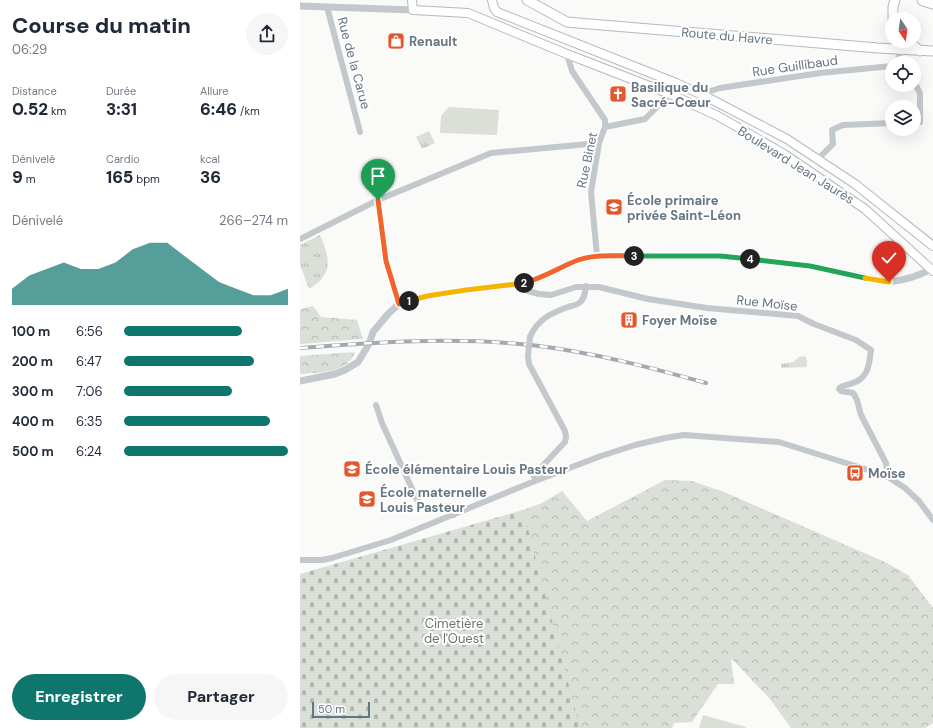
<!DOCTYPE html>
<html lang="fr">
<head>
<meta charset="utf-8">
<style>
	body { margin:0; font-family:"DM Sans",sans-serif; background:#f6f6f7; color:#1f2937; height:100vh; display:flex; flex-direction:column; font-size:15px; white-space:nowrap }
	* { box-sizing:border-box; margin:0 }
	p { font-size:13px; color:#747a83 }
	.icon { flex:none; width:22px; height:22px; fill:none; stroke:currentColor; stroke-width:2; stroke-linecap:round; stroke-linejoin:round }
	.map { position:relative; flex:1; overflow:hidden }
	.side { display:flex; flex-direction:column; background:#fff; width:300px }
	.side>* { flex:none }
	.needle { width:26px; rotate:167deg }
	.tools { position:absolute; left:585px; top:12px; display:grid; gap:8px }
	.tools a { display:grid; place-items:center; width:36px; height:36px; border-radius:50%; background:#fff; box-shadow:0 4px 16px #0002; font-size:20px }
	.scale { position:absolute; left:12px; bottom:10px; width:58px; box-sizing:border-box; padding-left:4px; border:2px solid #657683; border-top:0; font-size:11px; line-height:14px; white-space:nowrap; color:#657683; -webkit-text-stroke:3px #fff; paint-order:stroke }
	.pin { position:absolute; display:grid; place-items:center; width:34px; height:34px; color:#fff; margin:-41px -17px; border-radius:50% 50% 50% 0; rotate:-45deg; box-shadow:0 0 4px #0007 }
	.pin .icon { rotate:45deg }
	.km { position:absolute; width:20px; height:20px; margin:-10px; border-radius:50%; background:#222; color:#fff; font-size:11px; line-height:20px; text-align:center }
	.round { display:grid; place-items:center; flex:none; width:42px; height:42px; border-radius:21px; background:#f6f6f7 }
	.headline { display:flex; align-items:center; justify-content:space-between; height:68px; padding:0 12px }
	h1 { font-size:22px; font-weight:800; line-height:30px }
	.figures { display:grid; grid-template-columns:repeat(3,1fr); gap:6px; height:68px; padding:4px 12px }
	.figures div { display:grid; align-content:center }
	.figures b { font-size:17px; font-weight:800 }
	.figures small { font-size:11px; font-weight:400 }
	.figures p { font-size:11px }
	.chart { height:112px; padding:8px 12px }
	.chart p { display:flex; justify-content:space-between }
	.chart svg { width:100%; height:72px; margin-top:4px; fill:#0f766e; opacity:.7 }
	.button { display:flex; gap:8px; margin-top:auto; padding:8px 12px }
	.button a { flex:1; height:46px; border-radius:24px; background:#0f766e; color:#fff; font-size:16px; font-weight:800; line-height:46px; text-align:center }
	.button a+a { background:#f6f6f7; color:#1f2937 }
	ul { padding:0 12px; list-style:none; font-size:13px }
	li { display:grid; grid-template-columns:64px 48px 1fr; align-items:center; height:30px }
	li i { height:10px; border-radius:5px; background:#0f766e }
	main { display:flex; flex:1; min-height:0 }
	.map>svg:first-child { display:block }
	.grass { fill:url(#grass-tufts) }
	.forest { fill:url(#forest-crowns) }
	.cemetery { fill:url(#cemetery-stones) }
	.garden { fill:#dadfd7 }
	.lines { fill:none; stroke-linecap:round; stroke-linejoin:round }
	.secondary-casing { stroke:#b3babf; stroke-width:10 }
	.primary-casing { stroke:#b5babe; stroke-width:11 }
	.motorway-casing { stroke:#b4b9bd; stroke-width:13 }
	.minor { stroke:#c3c8cc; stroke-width:6 }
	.tertiary { stroke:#c3c8cc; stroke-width:7 }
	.secondary { stroke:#fff; stroke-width:8 }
	.primary { stroke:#fff; stroke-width:9 }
	.motorway { stroke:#fff; stroke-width:11 }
	.rail-casing { stroke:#a2aab0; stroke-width:4 }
	.rail { stroke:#fff; stroke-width:2.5; stroke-dasharray:8; stroke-linecap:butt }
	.minor-bridge { stroke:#c3c8cc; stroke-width:6 }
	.split-1-casing { stroke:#fff; stroke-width:8 }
	.split-2-casing { stroke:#fff; stroke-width:8 }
	.split-3-casing { stroke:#fff; stroke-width:8 }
	.split-4-casing { stroke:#fff; stroke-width:8 }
	.split-5-casing { stroke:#fff; stroke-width:8 }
	.split-6-casing { stroke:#fff; stroke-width:8 }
	.split-1 { stroke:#f0652b; stroke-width:5 }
	.split-2 { stroke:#f5b400; stroke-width:5 }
	.split-3 { stroke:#f0652b; stroke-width:5 }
	.split-4 { stroke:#22a559; stroke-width:5 }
	.split-5 { stroke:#22a559; stroke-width:5 }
	.split-6 { stroke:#f5b400; stroke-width:5 }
	.labels { text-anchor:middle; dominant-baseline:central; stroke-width:4; stroke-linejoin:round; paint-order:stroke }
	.street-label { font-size:13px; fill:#657683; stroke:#fff }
	.poi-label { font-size:13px; font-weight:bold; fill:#657683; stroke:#fff; text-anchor:start }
	.park-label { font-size:13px; fill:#687a64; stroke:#fff }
</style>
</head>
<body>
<main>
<section class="side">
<div class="headline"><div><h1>Course du matin</h1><p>06:29</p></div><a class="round"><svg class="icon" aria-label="share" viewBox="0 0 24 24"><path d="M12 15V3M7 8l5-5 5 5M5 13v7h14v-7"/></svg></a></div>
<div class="figures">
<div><p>Distance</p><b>0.52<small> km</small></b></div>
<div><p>Durée</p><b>3:31</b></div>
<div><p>Allure</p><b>6:46<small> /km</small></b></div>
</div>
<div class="figures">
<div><p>Dénivelé</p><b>9<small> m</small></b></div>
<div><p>Cardio</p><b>165<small> bpm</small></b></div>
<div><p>kcal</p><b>36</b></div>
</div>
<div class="chart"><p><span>Dénivelé</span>266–274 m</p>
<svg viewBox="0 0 160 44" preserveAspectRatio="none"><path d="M0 44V34L10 26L20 22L30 18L40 22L50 22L60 18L70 10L80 6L90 6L100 14L110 22L120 30L130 34L140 38L150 38L160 34V44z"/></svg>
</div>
<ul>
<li><b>100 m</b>6:56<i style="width:72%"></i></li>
<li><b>200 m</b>6:47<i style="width:79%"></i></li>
<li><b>300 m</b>7:06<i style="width:66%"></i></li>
<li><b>400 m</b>6:35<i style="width:89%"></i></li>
<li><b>500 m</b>6:24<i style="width:100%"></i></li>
</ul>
<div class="button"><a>Enregistrer</a><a>Partager</a></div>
</section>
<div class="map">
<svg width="633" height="728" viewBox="0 0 633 728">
	<defs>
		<pattern id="grass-tufts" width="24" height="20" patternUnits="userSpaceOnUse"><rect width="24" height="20" fill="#dadfd7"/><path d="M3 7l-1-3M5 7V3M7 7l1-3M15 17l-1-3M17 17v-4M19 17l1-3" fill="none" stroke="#b4b9b4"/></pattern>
		<pattern id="forest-crowns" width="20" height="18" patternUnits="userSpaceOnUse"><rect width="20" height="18" fill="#dadfd7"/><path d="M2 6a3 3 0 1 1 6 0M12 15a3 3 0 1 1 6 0" fill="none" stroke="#b4b9b4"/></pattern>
		<pattern id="cemetery-stones" width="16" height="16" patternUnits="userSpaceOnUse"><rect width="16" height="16" fill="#dadfd7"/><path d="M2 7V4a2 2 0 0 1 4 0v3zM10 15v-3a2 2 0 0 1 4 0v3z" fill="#b4b9b4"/></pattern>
	</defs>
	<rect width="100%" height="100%" fill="#fafaf8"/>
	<path class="grass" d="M129 131 135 143 122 149 116 137Z
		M20 235C30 258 34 274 9 289L0 265V245Z
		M503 356 506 357 507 362 506 367 481 368V364L493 362 499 357Z"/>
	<path class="forest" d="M13 306 21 317 57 320 63 339 0 344V309Z
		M55 352C47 374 20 372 0 374V356Z
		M365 480 392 481 424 492 585 562 608 575 633 608V723L625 728H491L470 699 431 658 434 684H418L392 722 374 723 372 728H241L223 510 242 503 262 491 287 521Z"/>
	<path class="cemetery" d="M223 510 280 728H0V574Z"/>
	<path class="garden" d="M149 107 199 110 197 135 140 133 141 116Z
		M403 715 446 727 445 728H399Z"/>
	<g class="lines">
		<g class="secondary-casing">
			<path id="secondary" d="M112 0 113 10 168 13 267 54 370 94 418 116 484 154 565 209 633 271
				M192 0 194 8 197 12 376 83 407 97 487 139 555 184 633 246"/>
		</g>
		<g class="primary-casing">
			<path id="primary" d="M227 0 267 22 278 23 578 48 633 51
				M593 19V7L595 0
				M608 41 620 51"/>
		</g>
		<g class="motorway-casing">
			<path id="motorway" d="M623 0 633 3"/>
		</g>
		<path class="minor" d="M27 7 60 132
			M267 54 272 71 305 120V127L299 143 291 192 297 256
			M597 63 601 50
			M614 82 620 93V122H614
			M401 94 420 88 520 73 592 66
			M305 127 345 119 370 94 376 83
			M518 159 533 144 532 130 543 125 592 123
			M71 165 79 194 78 200 86 261 99 304
			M0 239 78 200 191 153 299 143
			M218 284 228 291 239 294 251 295 276 287H299L348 299 407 308 498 316 514 324 556 340 571 350C569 367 568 379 550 384 545 386 541 385 539 389L541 391 553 393C559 400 558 407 561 415L586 463 588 477
			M230 337C237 320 251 313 268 307 271 306 277 305 279 303 285 299 285 292 286 286
			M228 356 229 364 265 431 266 437 265 442 234 475 235 481
			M76 405 82 423 118 502C129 511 138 505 151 506L154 515
			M0 560H22L32 558 91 540 235 481 301 456 335 445 365 438 384 435 479 442 568 470 588 477 605 488 619 501 633 520"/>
		<path class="tertiary" d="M0 6 113 10
			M0 381 35 374 45 370 58 362 69 344 73 332 88 314 99 304 127 296 166 290 218 284 233 281 279 260 297 256H420L510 266 589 282C605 280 619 276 633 268"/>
		<use href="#secondary" class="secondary"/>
		<use href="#primary" class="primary"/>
		<use href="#motorway" class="motorway"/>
		<g class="rail-casing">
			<path id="rail" d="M0 348C77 342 154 337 231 345 291 352 349 367 406 383"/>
		</g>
		<use href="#rail" class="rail"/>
		<path class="minor-bridge" d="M228 356 230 337"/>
	</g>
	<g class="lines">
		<g class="split-1-casing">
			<path id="split-1" d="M78 200 86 261 99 304 109 301"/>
		</g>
		<g class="split-2-casing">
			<path id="split-2" d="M109 301 127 296 166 290 224 283"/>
		</g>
		<g class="split-3-casing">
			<path id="split-3" d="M224 283C243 278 260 267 278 260 296 254 316 256 334 256"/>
		</g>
		<g class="split-4-casing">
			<path id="split-4" d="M334 256H420L450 259"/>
		</g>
		<g class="split-5-casing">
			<path id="split-5" d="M450 259 510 266 565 278"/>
		</g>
		<g class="split-6-casing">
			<path id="split-6" d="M565 278 589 282"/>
		</g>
		<use href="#split-1" class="split-1"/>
		<use href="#split-2" class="split-2"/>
		<use href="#split-3" class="split-3"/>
		<use href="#split-4" class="split-4"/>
		<use href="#split-5" class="split-5"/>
		<use href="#split-6" class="split-6"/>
	</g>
	<defs>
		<g id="shop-square" transform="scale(0.9)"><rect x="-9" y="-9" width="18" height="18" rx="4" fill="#e4572e" stroke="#fff"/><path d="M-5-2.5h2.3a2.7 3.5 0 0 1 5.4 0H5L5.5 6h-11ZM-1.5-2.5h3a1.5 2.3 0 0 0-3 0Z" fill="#fff"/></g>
		<g id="church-square" transform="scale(0.9)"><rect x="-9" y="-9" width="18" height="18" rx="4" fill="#e4572e" stroke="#fff"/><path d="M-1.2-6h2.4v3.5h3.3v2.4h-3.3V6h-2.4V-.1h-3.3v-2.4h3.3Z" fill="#fff"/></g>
		<g id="school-square" transform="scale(0.9)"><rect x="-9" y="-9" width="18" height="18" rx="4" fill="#e4572e" stroke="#fff"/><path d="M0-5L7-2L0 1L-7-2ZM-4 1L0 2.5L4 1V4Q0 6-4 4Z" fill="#fff"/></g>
		<g id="building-square" transform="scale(0.9)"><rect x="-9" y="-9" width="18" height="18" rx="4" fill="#e4572e" stroke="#fff"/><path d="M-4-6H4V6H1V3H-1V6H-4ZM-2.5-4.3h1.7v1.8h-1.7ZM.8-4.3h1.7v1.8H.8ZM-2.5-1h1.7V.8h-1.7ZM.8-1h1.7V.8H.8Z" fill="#fff"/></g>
		<g id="bus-square" transform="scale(0.9)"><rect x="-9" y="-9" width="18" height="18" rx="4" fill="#e4572e" stroke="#fff"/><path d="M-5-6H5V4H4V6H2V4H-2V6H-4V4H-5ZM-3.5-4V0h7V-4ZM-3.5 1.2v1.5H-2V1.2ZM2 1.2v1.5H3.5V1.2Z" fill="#fff"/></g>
	</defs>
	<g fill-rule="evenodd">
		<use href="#shop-square" x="96" y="41"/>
		<use href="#church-square" x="318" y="94"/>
		<use href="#school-square" x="314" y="207"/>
		<use href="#building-square" x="329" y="320"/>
		<use href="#school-square" x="52" y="469"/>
		<use href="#bus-square" x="555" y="473"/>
		<use href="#school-square" x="67" y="499"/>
	</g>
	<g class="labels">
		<g class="street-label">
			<text transform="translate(427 36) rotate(5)">Route du Havre</text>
			<text transform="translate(54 63) rotate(75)">Rue de la Carue</text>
			<text transform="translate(495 66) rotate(-8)">Rue Guillibaud</text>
			<text transform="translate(287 160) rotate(-78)">Rue Binet</text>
			<text transform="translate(496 165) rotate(32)">Boulevard Jean Jaurès</text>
			<text transform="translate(467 303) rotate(6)">Rue Moïse</text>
		</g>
		<g class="poi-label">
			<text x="109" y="41">Renault</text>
			<text x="331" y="87">Basilique du<tspan x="331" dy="15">Sacré-Cœur</tspan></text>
			<text x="327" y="200">École primaire<tspan x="327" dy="15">privée Saint-Léon</tspan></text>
			<text x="342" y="320">Foyer Moïse</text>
			<text x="65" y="469">École élémentaire Louis Pasteur</text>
			<text x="568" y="473">Moïse</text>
			<text x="80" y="492">École maternelle<tspan x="80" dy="15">Louis Pasteur</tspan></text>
		</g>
		<g class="park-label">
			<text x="154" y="623">Cimetière<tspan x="154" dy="15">de l'Ouest</tspan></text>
		</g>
	</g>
</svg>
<div class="tools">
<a><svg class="needle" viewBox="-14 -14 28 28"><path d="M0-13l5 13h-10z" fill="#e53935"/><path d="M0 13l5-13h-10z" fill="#747a83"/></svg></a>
<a><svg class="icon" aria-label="locate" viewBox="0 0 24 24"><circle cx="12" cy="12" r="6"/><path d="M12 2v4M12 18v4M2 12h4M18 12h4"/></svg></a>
<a><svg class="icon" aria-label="layers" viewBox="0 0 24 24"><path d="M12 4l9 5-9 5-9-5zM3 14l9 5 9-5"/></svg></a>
</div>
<div class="scale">50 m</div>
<div class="pin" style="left:78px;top:200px;background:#1e9e55"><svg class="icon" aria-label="arrive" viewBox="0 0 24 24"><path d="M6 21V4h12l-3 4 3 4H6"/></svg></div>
<div class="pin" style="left:589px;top:282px;background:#d93025"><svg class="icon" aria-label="check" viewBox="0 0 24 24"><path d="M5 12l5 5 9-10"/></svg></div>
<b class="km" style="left:109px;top:301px">1</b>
<b class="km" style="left:224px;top:283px">2</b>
<b class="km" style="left:334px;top:256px">3</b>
<b class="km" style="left:450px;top:259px">4</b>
</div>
</main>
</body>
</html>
